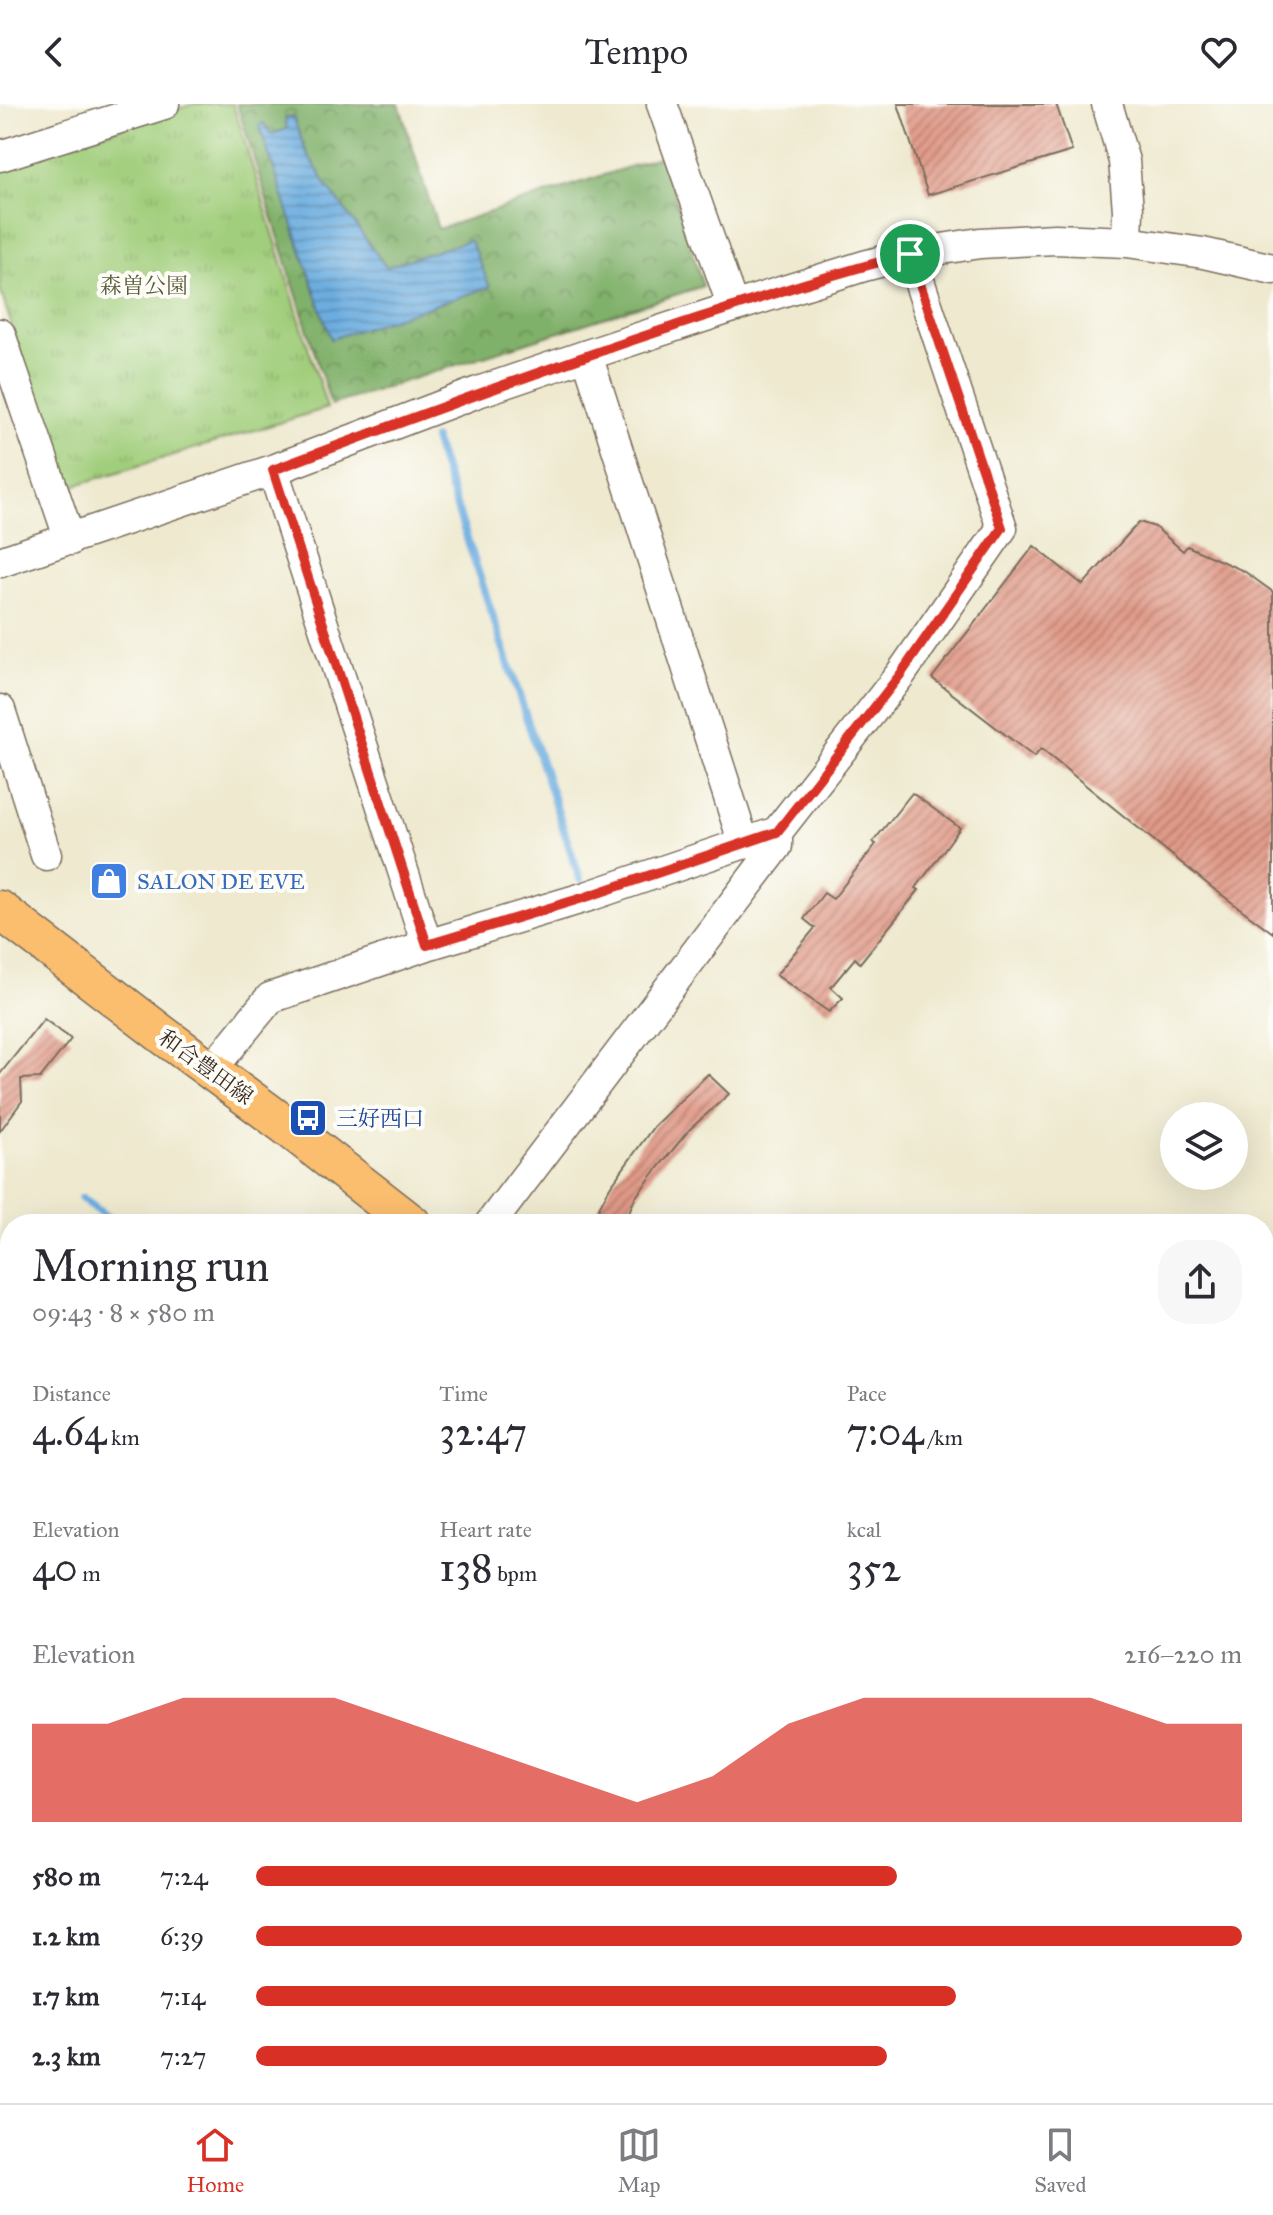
<!DOCTYPE html>
<html lang="en">
<head>
<meta charset="utf-8">
<style>
	body { margin:0; font-family:"IM FELL Great Primer","Noto Serif JP",serif; background:#f7f7f7; color:#2b2b33; height:100vh; display:flex; flex-direction:column; font-size:30px; white-space:nowrap }
	* { box-sizing:border-box; margin:0 }
	p { font-size:26px; color:#7c7c81 }
	.icon { flex:none; width:44px; height:44px; fill:none; stroke:currentColor; stroke-width:2; stroke-linecap:round; stroke-linejoin:round }
	.map { position:relative; flex:1; overflow:hidden }
	.sheet { position:absolute; left:0px; top:1110px; width:1274px; height:890px; display:flex; flex-direction:column; background:#fff; border-radius:32px 32px 0 0; box-shadow:0 8px 32px #0002 }
	.sheet>* { flex:none }
	.tools { position:absolute; left:1160px; top:998px; display:grid; gap:16px }
	.tools a { display:grid; place-items:center; width:88px; height:88px; border-radius:50%; background:#fff; box-shadow:0 8px 32px #0002; font-size:40px }
	.pin { position:absolute; display:grid; place-items:center; width:68px; height:68px; color:#fff; margin:-34px; border:4px solid #fff; border-radius:50%; box-shadow:0 2px 8px #0007 }
	.round { display:grid; place-items:center; flex:none; width:84px; height:84px; border-radius:32px; background:#f7f7f7 }
	.overview { display:flex; align-items:center; justify-content:space-between; height:136px; padding:0 32px }
	h1 { font-size:44px; font-weight:600; line-height:60px }
	.metrics { display:grid; grid-template-columns:repeat(3,1fr); gap:12px; height:136px; padding:8px 32px }
	.metrics div { display:grid; align-content:center }
	.metrics b { font-size:40px; font-weight:600 }
	.metrics small { font-size:22px; font-weight:400 }
	.metrics p { font-size:22px }
	.chart { height:224px; padding:16px 32px }
	.chart p { display:flex; justify-content:space-between }
	.chart svg { width:100%; height:144px; margin-top:8px; fill:#d93025; opacity:.7 }
	ul { padding:0 32px; list-style:none; font-size:26px }
	li { display:grid; grid-template-columns:128px 96px 1fr; align-items:center; height:60px }
	li i { height:20px; border-radius:10px; background:#d93025 }
	header { display:flex; justify-content:space-between; align-items:center; height:104px; padding:0 32px; background:#fff; font-size:36px; font-weight:600 }
	.menu { display:flex; justify-content:space-around; align-items:center; height:112px; border-top:2px solid #e1e1e2; background:#fff; font-size:22px; color:#7c7c81 }
	.menu a { display:grid; justify-items:center; gap:4px }
	.menu .current { color:#d93025 }
	.map>svg:first-child { display:block }
	.grass { fill:url(#grass-tufts); stroke:#6e7c4c; stroke-width:2 }
	.forest { fill:url(#forest-crowns); stroke:#5e6e44; stroke-width:2 }
	.water { fill:url(#water-rules); stroke:#546c7f; stroke-width:2 }
	.lines { fill:none; stroke-linecap:round; stroke-linejoin:round }
	.stream { stroke:#6cade0; stroke-width:8 }
	.building { fill:url(#building-hatch) }
	.minor-casing { stroke:#7a6d5c; stroke-width:33 }
	.major-casing { stroke:#7a6d5c; stroke-width:41 }
	.minor { stroke:#fff; stroke-width:30 }
	.major { stroke:#fbbd6e; stroke-width:38 }
	.route-casing { stroke:#fff; stroke-width:16 }
	.route { stroke:#d93025; stroke-width:10 }
	.labels { text-anchor:middle; dominant-baseline:central; stroke-width:8; stroke-linejoin:round; paint-order:stroke }
	.park-label { font-size:22px; fill:#5a5b3a; stroke:#fdfcf7 }
	.shop-label { font-size:22px; fill:#366cbe; stroke:#fdfcf7; text-anchor:start }
	.street-label { font-size:22px; fill:#3b2a1e; stroke:#fdfcf7 }
	.transit-label { font-size:22px; fill:#164399; stroke:#fdfcf7; text-anchor:start }
</style>
</head>
<body>
<header><svg class="icon" aria-label="back" viewBox="0 0 24 24"><path d="M15 5l-7 7 7 7"/></svg>Tempo<svg class="icon" aria-label="heart" viewBox="0 0 24 24"><path d="M12 20l-8-8c-3-5 5-10 8-4 3-6 11-1 8 4z"/></svg></header>
<div class="map">
<svg width="1273" height="1999" viewBox="0 0 1273 1999">
	<defs>
		<pattern id="grass-tufts" width="24" height="20" patternUnits="userSpaceOnUse" patternTransform="scale(2)"><rect width="24" height="20" fill="#a1ce7b"/><path d="M3 7l-1-3M5 7V3M7 7l1-3M15 17l-1-3M17 17v-4M19 17l1-3" fill="none" stroke="#8cb16a"/></pattern>
		<pattern id="forest-crowns" width="20" height="18" patternUnits="userSpaceOnUse" patternTransform="scale(2)"><rect width="20" height="18" fill="#80b16b"/><path d="M2 6a3 3 0 1 1 6 0M12 15a3 3 0 1 1 6 0" fill="none" stroke="#6a9057"/></pattern>
		<pattern id="water-rules" width="6" height="5" patternUnits="userSpaceOnUse" patternTransform="scale(2)"><rect width="6" height="5" fill="#6cade0"/><path d="M0 2.5h6" fill="none" stroke="#5a8db5"/></pattern>
		<pattern id="building-hatch" width="6" height="6" patternUnits="userSpaceOnUse" patternTransform="scale(2)"><rect width="6" height="6" fill="#e09987"/><path d="M-1 1l2-2M0 6l6-6M5 7l2-2" fill="none" stroke="#b77d6e"/></pattern>
	</defs>
	<rect width="100%" height="100%" fill="#fdfcf7"/>
	<filter id="ink" filterUnits="userSpaceOnUse"><feTurbulence type="fractalNoise" baseFrequency=".0125" numOctaves="2"/><feDisplacementMap in="SourceGraphic" scale="16" xChannelSelector="R" yChannelSelector="G"/><feConvolveMatrix kernelMatrix="1 2 1 2 8 2 1 2 1" color-interpolation-filters="sRGB"/></filter>
	<filter id="wash" filterUnits="userSpaceOnUse"><feTurbulence type="fractalNoise" baseFrequency=".006" numOctaves="4" result="noise"/><feDisplacementMap in="SourceGraphic" scale="32" xChannelSelector="R" yChannelSelector="G"/><feGaussianBlur stdDeviation="1.8" result="paint"/><feColorMatrix in="noise" values="0 0 0 0 0 0 0 0 0 0 0 0 0 0 0 0 0 1.4 0 .05"/><feComposite in="paint" operator="in"/></filter>
	<g filter="url(#wash)">
		<rect width="100%" height="100%" fill="#eee9cf"/>
		<path class="grass" d="M193 0H233L327 304 70 383 61 375 0 185V63Z"/>
		<path class="forest" d="M237 0H399L438 125 662 52 703 182 331 301Z"/>
		<path class="water" d="M293 12 306 47 326 80 386 163 470 136 490 183 331 235 259 21 264 19 271 30 287 25 285 14Z"/>
		<g class="lines">
			<path class="stream" d="M434 335 580 775
				M82 1094 116 1120
				M0 1449 10 1457
				M0 1889 10 1897
				M132 1990 144 1999
				M713 1990 725 1999
				M150 1999 157 1990"/>
		</g>
		<g id="blocks">
			<path class="building" d="M898 0H1056L1072 47 928 91Z
				M1139 418 1155 423 1183 447 1187 442 1244 467 1273 488V829L1210 782 1041 645 1034 653 932 574 1034 442 1083 481Z
				M912 689 960 724 916 784 919 786 860 859 855 854 831 883 843 894 829 908 776 871 815 824 804 815 824 789 833 795 876 740 873 738Z
				M44 915 71 935 40 974 21 975 22 997 0 1027V970Z
				M708 970 729 990 689 1026 657 1065 635 1094 624 1120H590L610 1083 654 1022Z"/>
		</g>
	</g>
	<g filter="url(#ink)">
		<use href="#blocks" fill-opacity="0" stroke="#7a6d5c" stroke-width="2"/>
		<g class="lines">
			<g class="minor-casing">
				<path id="minor" d="M662 0 733 203
					M1107 0 1124 57 1128 106 1127 138
					M0 52 164 0
					M0 230 70 436
					M587 251 744 740
					M273 366 427 841
					M0 458 273 366 478 288 587 251 733 203 864 162 910 150 980 139 1055 135 1127 138 1203 149 1273 165
					M0 606 46 751
					M211 966 270 894 427 841 586 793 777 728 900 571 1002 424 910 150
					M490 1120 777 742V728
					M1264 1266 1273 1254
					M1264 1445 1273 1451
					M985 1990 997 1999
					M773 1999 780 1990"/>
			</g>
			<g class="major-casing">
				<path id="major" d="M0 806 163 931 285 1021 412 1120
					M1264 1774 1273 1781
					M1264 1897 1273 1880
					M1264 1966 1273 1948
					M1209 1999 1214 1990
					M1248 1999 1252 1990"/>
			</g>
			<use href="#minor" class="minor"/>
			<use href="#major" class="major"/>
		</g>
	</g>
	<g class="lines" filter="url(#ink)">
		<g class="route-casing">
			<path id="route" d="M910 150 1002 424 900 571 777 728 586 793 427 841 273 366C406 316 538 267 672 223 751 197 830 170 910 150Z"/>
		</g>
		<use href="#route" class="route"/>
	</g>
	<defs>
		<g id="shop-square" transform="scale(2)"><rect x="-9" y="-9" width="18" height="18" rx="4" fill="#3f7fe0" stroke="#fdfcf7"/><path d="M-5-2.5h2.3a2.7 3.5 0 0 1 5.4 0H5L5.5 6h-11ZM-1.5-2.5h3a1.5 2.3 0 0 0-3 0Z" fill="#fff"/></g>
		<g id="bus-square" transform="scale(2)"><rect x="-9" y="-9" width="18" height="18" rx="4" fill="#1a4fb4" stroke="#fdfcf7"/><path d="M-5-6H5V4H4V6H2V4H-2V6H-4V4H-5ZM-3.5-4V0h7V-4ZM-3.5 1.2v1.5H-2V1.2ZM2 1.2v1.5H3.5V1.2Z" fill="#fff"/></g>
	</defs>
	<g fill-rule="evenodd">
		<use href="#shop-square" x="109" y="777"/>
		<use href="#bus-square" x="308" y="1014"/>
	</g>
	<g class="labels">
		<g class="park-label">
			<text x="144" y="181">森曽公園</text>
		</g>
		<g class="shop-label">
			<text x="137" y="777">SALON DE EVE</text>
		</g>
		<g class="street-label">
			<text transform="translate(206 963) rotate(36)">和合豊田線</text>
		</g>
		<g class="transit-label">
			<text x="336" y="1014">三好西口</text>
		</g>
	</g>
</svg>
<div class="tools">
<a><svg class="icon" aria-label="layers" viewBox="0 0 24 24"><path d="M12 4l9 5-9 5-9-5zM3 14l9 5 9-5"/></svg></a>
</div>
<div class="pin" style="left:910px;top:150px;background:#1e9e55"><svg class="icon" aria-label="arrive" viewBox="0 0 24 24"><path d="M6 21V4h12l-3 4 3 4H6"/></svg></div>
<section class="sheet">
<div class="overview"><div><h1>Morning run</h1><p>09:43 · 8 × 580 m</p></div><a class="round"><svg class="icon" aria-label="share" viewBox="0 0 24 24"><path d="M12 15V3M7 8l5-5 5 5M5 13v7h14v-7"/></svg></a></div>
<div class="metrics">
<div><p>Distance</p><b>4.64<small> km</small></b></div>
<div><p>Time</p><b>32:47</b></div>
<div><p>Pace</p><b>7:04<small> /km</small></b></div>
</div>
<div class="metrics">
<div><p>Elevation</p><b>40<small> m</small></b></div>
<div><p>Heart rate</p><b>138<small> bpm</small></b></div>
<div><p>kcal</p><b>352</b></div>
</div>
<div class="chart"><p><span>Elevation</span>216–220 m</p>
<svg viewBox="0 0 160 44" preserveAspectRatio="none"><path d="M0 44V14L10 14L20 6L30 6L40 6L50 14L60 22L70 30L80 38L90 30L100 14L110 6L120 6L130 6L140 6L150 14L160 14V44z"/></svg>
</div>
<ul>
<li><b>580 m</b>7:24<i style="width:65%"></i></li>
<li><b>1.2 km</b>6:39<i style="width:100%"></i></li>
<li><b>1.7 km</b>7:14<i style="width:71%"></i></li>
<li><b>2.3 km</b>7:27<i style="width:64%"></i></li>
</ul>
</section>
</div>
<nav class="menu">
<a class="current"><svg class="icon" aria-label="home" viewBox="0 0 24 24"><path d="M3 11l9-7 9 7M6 9v11h12V9"/></svg>Home</a>
<a><svg class="icon" aria-label="map" viewBox="0 0 24 24"><path d="M3 6l6-2 6 2 6-2v14l-6 2-6-2-6 2zM9 4v14M15 6v14"/></svg>Map</a>
<a><svg class="icon" aria-label="saved" viewBox="0 0 24 24"><path d="M7 4h10v16l-5-4-5 4z"/></svg>Saved</a>
</nav>
</body>
</html>
